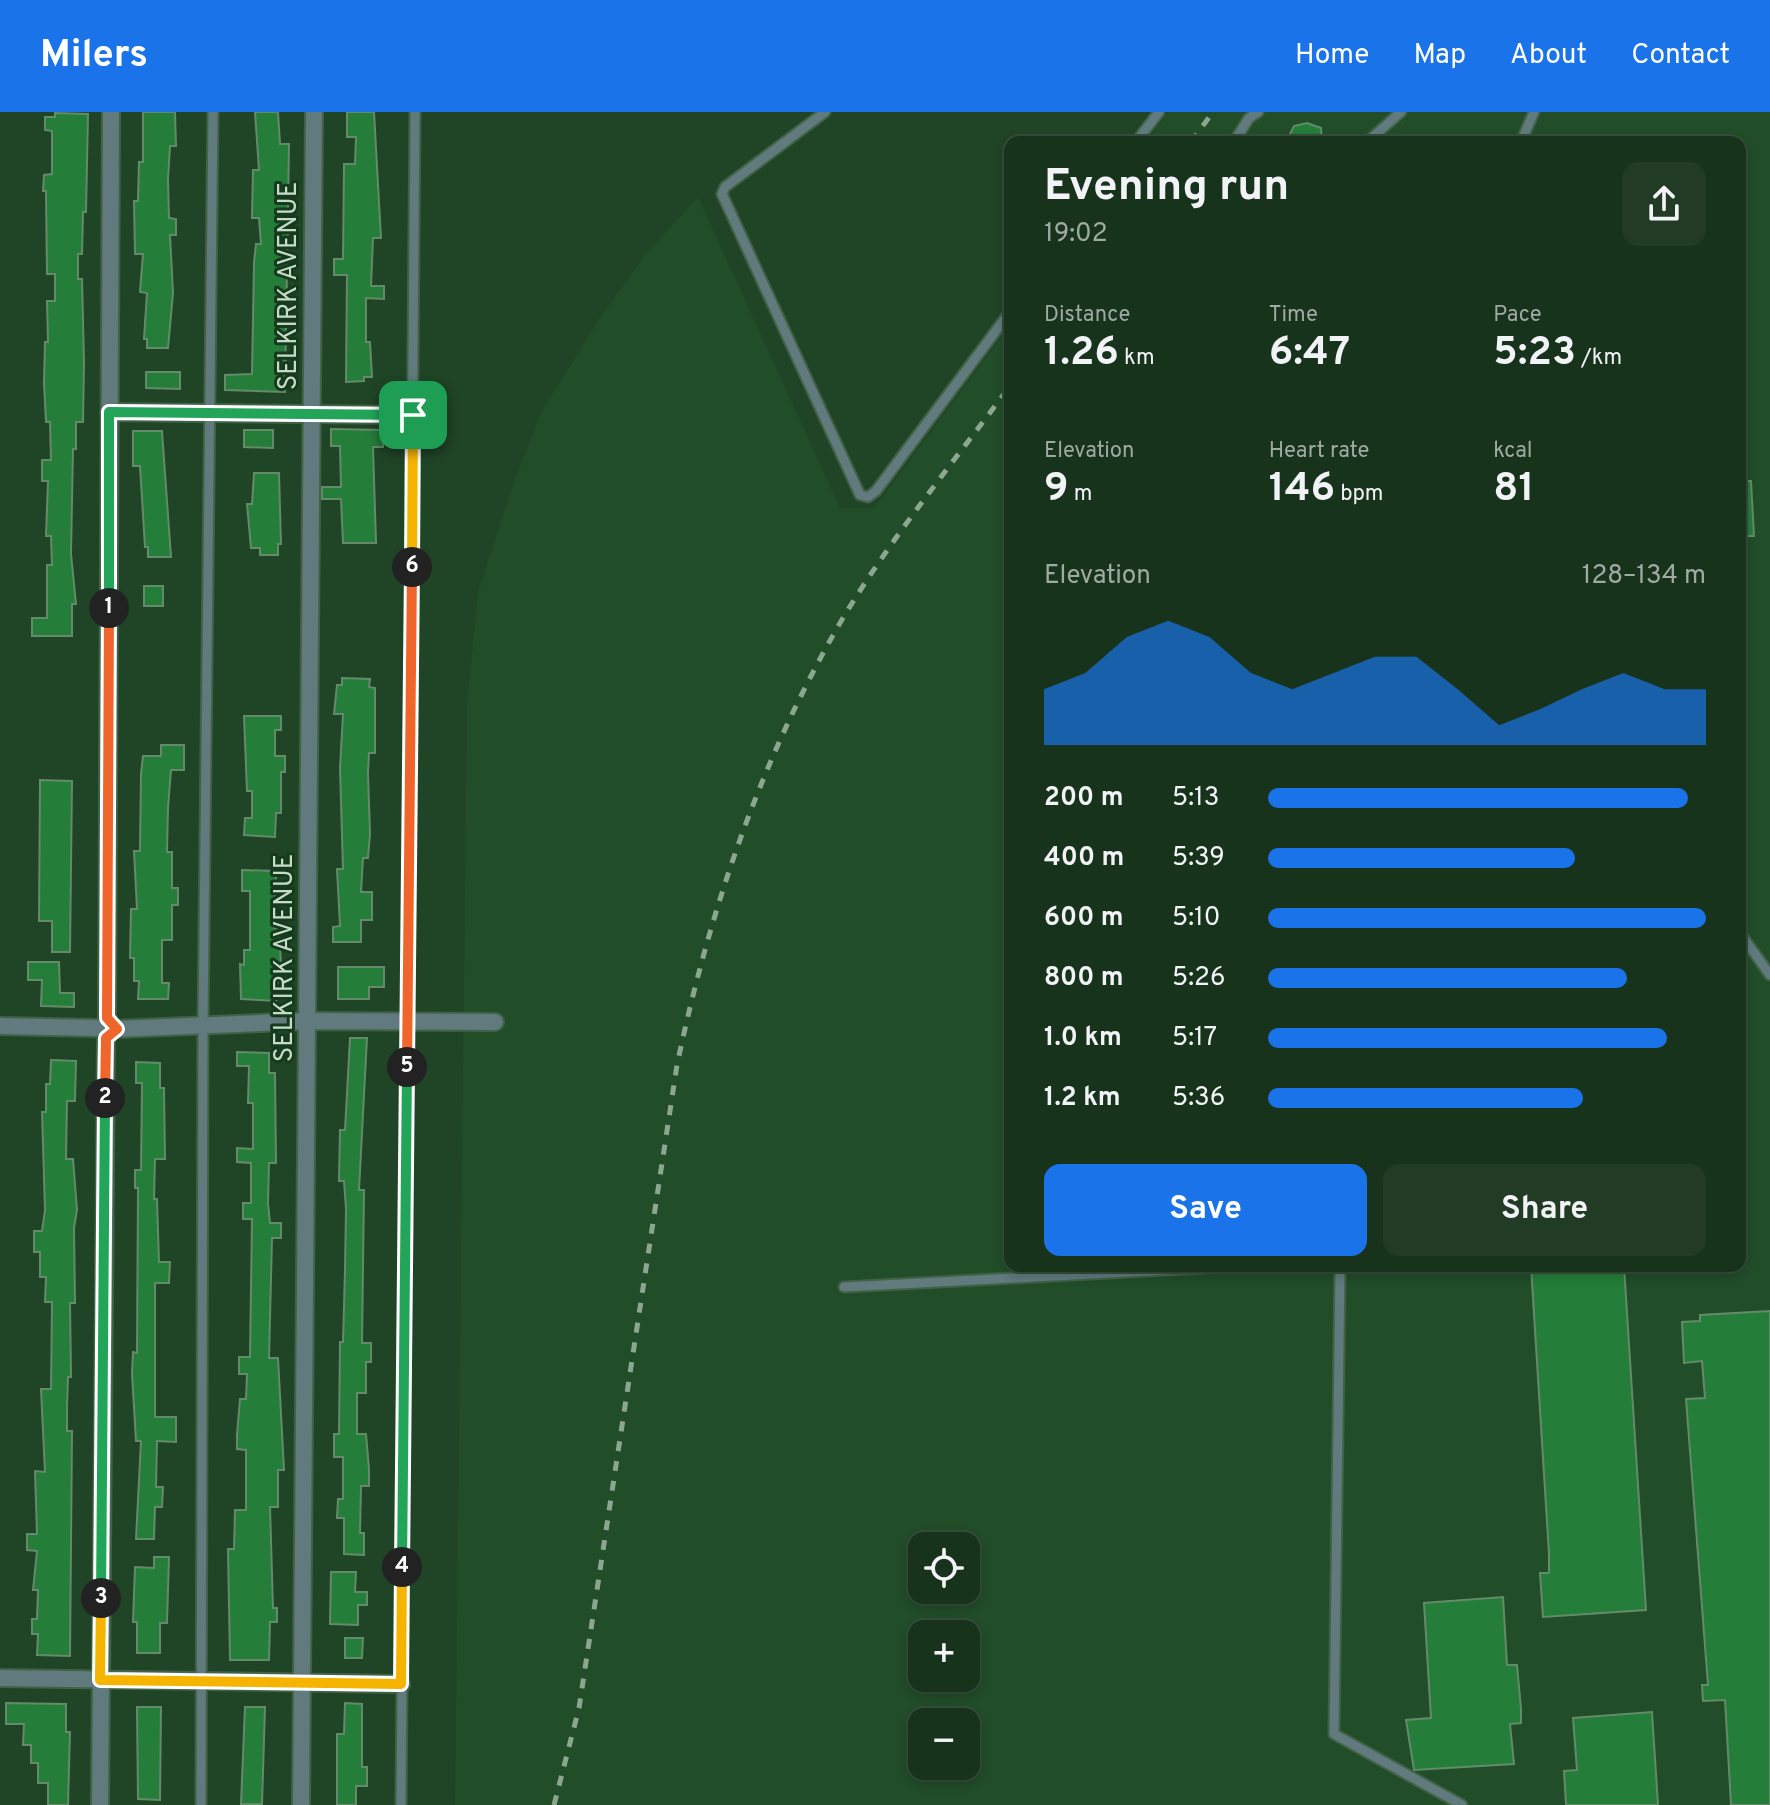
<!DOCTYPE html>
<html lang="en">
<head>
<meta charset="utf-8">
<style>
	body { margin:0; font-family:Overpass,sans-serif; background:#213b25; color:#f1f3f6; height:100vh; display:flex; flex-direction:column; font-size:30px; white-space:nowrap }
	* { box-sizing:border-box; margin:0 }
	p { font-size:26px; color:#9faaa3 }
	.icon { flex:none; width:44px; height:44px; fill:none; stroke:currentColor; stroke-width:2; stroke-linecap:round; stroke-linejoin:round }
	.map { position:relative; flex:1; overflow:hidden }
	.panel { position:absolute; left:1004px; top:24px; width:742px; height:1136px; display:flex; flex-direction:column; background:#18331c; border-radius:16px; box-shadow:0 4px 12px #0003,0 0 0 2px #364e3b }
	.panel>* { flex:none }
	.fabs { position:absolute; left:908px; top:1420px; display:grid; gap:16px }
	.fabs a { display:grid; place-items:center; width:72px; height:72px; border-radius:16px; background:#18331c; box-shadow:0 4px 12px #0003,0 0 0 2px #364e3b; font-size:40px }
	.pin { position:absolute; display:grid; place-items:center; width:68px; height:68px; color:#fff; margin:-34px; border-radius:16px; box-shadow:0 4px 12px #0006 }
	.km { position:absolute; width:40px; height:40px; margin:-20px; border-radius:50%; background:#222; color:#fff; font-size:22px; line-height:40px; text-align:center }
	.round { display:grid; place-items:center; flex:none; width:84px; height:84px; border-radius:16px; background:#213b25 }
	.headline { display:flex; align-items:center; justify-content:space-between; height:136px; padding:0 40px }
	h1 { font-size:44px; font-weight:700; line-height:60px }
	.metrics { display:grid; grid-template-columns:repeat(3,1fr); gap:12px; height:136px; padding:8px 40px }
	.metrics div { display:grid; align-content:center }
	.metrics b { font-size:40px; font-weight:700 }
	.metrics small { font-size:22px; font-weight:400 }
	.metrics p { font-size:22px }
	.chart { height:224px; padding:16px 40px }
	.chart p { display:flex; justify-content:space-between }
	.chart svg { width:100%; height:144px; margin-top:8px; fill:#1a73e8; opacity:.7 }
	.button { display:flex; gap:16px; margin-top:auto; padding:16px 40px }
	.button a { flex:1; height:92px; border-radius:16px; background:#1a73e8; color:#fff; font-size:32px; font-weight:700; line-height:92px; text-align:center }
	.button a+a { background:#213b25; color:#f1f3f6 }
	ul { padding:0 40px; list-style:none; font-size:26px }
	li { display:grid; grid-template-columns:128px 96px 1fr; align-items:center; height:60px }
	li i { height:20px; border-radius:10px; background:#1a73e8 }
	header { display:flex; align-items:center; gap:48px; box-sizing:border-box; height:112px; padding:0 40px; background:#1a73e8; color:#fff }
	header strong { font-size:38px }
	nav { display:flex; gap:44px; margin-inline-start:auto; font-size:28px }
	.map>svg:first-child { display:block }
	.built { fill:#214d29; fill-rule:evenodd }
	.building { fill:#247d39; stroke:#648b69; stroke-width:2 }
	.lines { fill:none; stroke-linecap:round; stroke-linejoin:round }
	.service-casing { stroke:#416246; stroke-width:13 }
	.minor-casing { stroke:#416246; stroke-width:20 }
	.tertiary-casing { stroke:#416246; stroke-width:20 }
	.service { stroke:#607a7e; stroke-width:9 }
	.minor { stroke:#607a7e; stroke-width:16 }
	.tertiary { stroke:#607a7e; stroke-width:16 }
	.rail { stroke:#8ca790; stroke-width:5; stroke-dasharray:10 10; stroke-linecap:butt }
	.split-1-casing { stroke:#fff; stroke-width:16 }
	.split-2-casing { stroke:#fff; stroke-width:16 }
	.split-3-casing { stroke:#fff; stroke-width:16 }
	.split-4-casing { stroke:#fff; stroke-width:16 }
	.split-5-casing { stroke:#fff; stroke-width:16 }
	.split-6-casing { stroke:#fff; stroke-width:16 }
	.split-7-casing { stroke:#fff; stroke-width:16 }
	.split-1 { stroke:#22a559; stroke-width:10 }
	.split-2 { stroke:#f0652b; stroke-width:10 }
	.split-3 { stroke:#22a559; stroke-width:10 }
	.split-4 { stroke:#f5b400; stroke-width:10 }
	.split-5 { stroke:#22a559; stroke-width:10 }
	.split-6 { stroke:#f0652b; stroke-width:10 }
	.split-7 { stroke:#f5b400; stroke-width:10 }
	.labels { text-anchor:middle; dominant-baseline:central; stroke-width:6; stroke-linejoin:round; paint-order:stroke }
	.street-label { font-size:26px; fill:#c6dbc8; stroke:#153a1c }
</style>
</head>
<body>
<header>
<strong>Milers</strong>
<nav><a>Home</a><a>Map</a><a>About</a><a>Contact</a></nav>
</header>
<div class="map">
<svg width="1770" height="1693" viewBox="0 0 1770 1693">
	<rect width="100%" height="100%" fill="#204426"/>
	<path class="built" d="M1168 0H1770V1693H455L467 591 478 481 515 367 541 301 599 207 645 143 698 85 840 396H874L1010 213V1154H1740V30H1146ZM922 1434H966V1478H922ZM922 1522H966V1566H922ZM922 1610H966V1654H922Z"/>
	<path class="building" d="M143 0H175L176 34H170L168 67 169 106 176 107V123H170L173 181 168 236H147V227H144L147 181 140 180 143 142H135L134 89H138L139 50H143Z
		M255 0H278L280 32H289L285 280 225 278V263L252 262 254 151 256 132H261L259 106H252L253 58H259Z
		M347 0H374L381 126H373L371 174H384V187L366 186V230H370L372 265H364V269L346 270 347 163H334V147H343L344 52H355L356 25H347Z
		M55 1 88 2 86 100H83L82 142H78V167H82L84 250 83 310H76V337H73L71 442 76 492H72V524H32V506H47V453H52L51 424H46L48 369H42V348H51L50 310H46L44 271 45 230H48L47 189H55V162H47L46 79H43L44 63 52 62V19L45 18V5H55Z
		M1307 11 1321 16 1322 30H1286L1294 14Z
		M146 260H180V277L146 276Z
		M331 317 384 318 383 335H373L376 431H343L341 387H322V375H341L340 334H331Z
		M244 318H273V336L244 335Z
		M133 319H162L171 445H148V435H145L140 354H133Z
		M254 361H279L281 432H278V443H260V436H251L247 392H252Z
		M1740 369H1751L1754 424H1740Z
		M144 474H163V494H144Z
		M342 566 370 567 369 575 375 576V641H369L368 661 370 722 368 746H363L361 780H372V808H361V830H333V815L340 814 337 757H343L340 656 343 602H334L337 573H342Z
		M244 604H281V618H275V644H285V660H281V701H276L275 725 244 723 245 706H252V679H247Z
		M161 633H184V658H171L168 696 167 740H172V776H178V793H172V828H162V871H169L168 887H138L139 869H134V846H130L131 797H137L134 739H140L141 662 143 644H161Z
		M40 668 72 669 70 840H52V809H39Z
		M242 758 276 759 274 816 279 817 281 853 276 889 241 887 240 852 244 853V838H250V779H242Z
		M28 850H59L60 881H74V895L41 894 42 868H28Z
		M338 855H384V875H369V887H338Z
		M350 926H367L359 1078H364L362 1231H371V1250H366V1281H357V1322H366L369 1357V1374H361L360 1421H364V1443L344 1442V1406H337L338 1387H343V1345H334V1322H339L340 1230H343L345 1158 346 1097 344 1069H339L340 1018H345Z
		M237 940 269 941V961H275L276 1051H269L268 1091 270 1111H281V1126H272L269 1246H278L284 1358H278V1395H270L273 1496H277V1510H270L269 1548H230L228 1437H234L235 1398H246V1338L237 1337V1323L240 1287H246L247 1262H239V1245H250L252 1107H243V1091H251V1051L237 1050V1036L253 1037V991H248L249 954H237Z
		M51 948 76 949 75 989H67L66 1047H73L77 1098 74 1116 75 1191H70L71 1265H68L67 1295V1319H72L70 1544 37 1543 38 1522H32V1507H37L38 1478H33L37 1439 27 1438V1422H37L35 1359 45 1360 41 1277H51L52 1190H45L46 1165H40V1140H34V1119H42L45 1098 42 1000H46V972H50Z
		M136 950 160 951V976H164L165 1047H155L154 1087H157L159 1150H170L169 1171H155V1305H176V1330L157 1329 156 1375H163L162 1395H155L154 1427H136L141 1329H136L132 1262 133 1240 137 1241 138 1076H135V1058H141L142 971H136Z
		M1531 1154H1624L1646 1498 1543 1505 1540 1461H1549V1442Z
		M1770 1199V1693H1731L1725 1588 1703 1589 1702 1573H1708L1686 1287 1705 1286 1702 1249 1684 1251 1682 1210 1700 1209V1203Z
		M154 1445H169L167 1511H160V1541H137V1510H133L135 1455 154 1456Z
		M331 1460H356L355 1480H367V1493H358V1513L330 1512Z
		M1503 1485 1507 1553H1517L1521 1597V1611L1510 1612 1514 1652 1414 1658 1406 1608 1431 1606 1424 1491Z
		M345 1526H363L362 1546H345Z
		M6 1591 66 1592V1620H70L68 1693H48V1671H38V1651H31V1633H23L24 1612H6Z
		M345 1591 362 1592V1655H367V1674H356V1693H337V1622H344Z
		M137 1595H161L160 1688 138 1687Z
		M245 1595H265L262 1692H241Z
		M1652 1600 1658 1693H1566L1564 1659 1577 1658 1573 1606Z"/>
	<g class="lines">
		<g class="service-casing">
			<path id="service" d="M825 0 725 75 722 82 860 383 868 385 876 379 1010 200
				M1136 30 1159 0
				M1234 30 1249 6 1258 0
				M1367 30 1401 0
				M1521 30 1534 0
				M1740 821 1770 863
				M1340 1154 1334 1622 1462 1693
				M844 1175 1241 1154
				M201 1693 203 912 213 0
				M401 1693 415 0"/>
		</g>
		<g class="minor-casing">
			<path id="minor" d="M109 300 413 303
				M107 906 111 0
				M0 914 96 916
				M117 917 309 909 495 910
				M0 1566 401 1572
				M100 1693 106 926"/>
		</g>
		<g class="tertiary-casing">
			<path id="tertiary" d="M301 1693 314 0"/>
		</g>
		<use href="#service" class="service"/>
		<use href="#minor" class="minor"/>
		<use href="#tertiary" class="tertiary"/>
		<path class="rail" d="M1191 30 1213 0
			M554 1693 579 1596 677 953C710 797 760 649 840 511 889 428 953 351 1010 274"/>
	</g>
	<g class="lines">
		<g class="split-1-casing">
			<path id="split-1" d="M109 496V300L413 303"/>
		</g>
		<g class="split-2-casing">
			<path id="split-2" d="M105 986 106 926 117 917 107 906 109 496"/>
		</g>
		<g class="split-3-casing">
			<path id="split-3" d="M101 1486 105 986"/>
		</g>
		<g class="split-4-casing">
			<path id="split-4" d="M101 1486 100 1568 401 1572 402 1455"/>
		</g>
		<g class="split-5-casing">
			<path id="split-5" d="M402 1455 407 955"/>
		</g>
		<g class="split-6-casing">
			<path id="split-6" d="M407 955 412 455"/>
		</g>
		<g class="split-7-casing">
			<path id="split-7" d="M412 455 413 303"/>
		</g>
		<use href="#split-1" class="split-1"/>
		<use href="#split-2" class="split-2"/>
		<use href="#split-3" class="split-3"/>
		<use href="#split-4" class="split-4"/>
		<use href="#split-5" class="split-5"/>
		<use href="#split-6" class="split-6"/>
		<use href="#split-7" class="split-7"/>
	</g>
	<g class="labels">
		<g class="street-label">
			<text transform="translate(289 174) rotate(-90)">SELKIRK AVENUE</text>
			<text transform="translate(285 846) rotate(-90)">SELKIRK AVENUE</text>
		</g>
	</g>
</svg>
<div class="fabs">
<a><svg class="icon" aria-label="locate" viewBox="0 0 24 24"><circle cx="12" cy="12" r="6"/><path d="M12 2v4M12 18v4M2 12h4M18 12h4"/></svg></a>
<a>+</a>
<a>−</a>
</div>
<div class="pin" style="left:413px;top:303px;background:#1e9e55"><svg class="icon" aria-label="arrive" viewBox="0 0 24 24"><path d="M6 21V4h12l-3 4 3 4H6"/></svg></div>
<b class="km" style="left:109px;top:496px">1</b>
<b class="km" style="left:105px;top:986px">2</b>
<b class="km" style="left:101px;top:1486px">3</b>
<b class="km" style="left:402px;top:1455px">4</b>
<b class="km" style="left:407px;top:955px">5</b>
<b class="km" style="left:412px;top:455px">6</b>
<section class="panel">
<div class="headline"><div><h1>Evening run</h1><p>19:02</p></div><a class="round"><svg class="icon" aria-label="share" viewBox="0 0 24 24"><path d="M12 15V3M7 8l5-5 5 5M5 13v7h14v-7"/></svg></a></div>
<div class="metrics">
<div><p>Distance</p><b>1.26<small> km</small></b></div>
<div><p>Time</p><b>6:47</b></div>
<div><p>Pace</p><b>5:23<small> /km</small></b></div>
</div>
<div class="metrics">
<div><p>Elevation</p><b>9<small> m</small></b></div>
<div><p>Heart rate</p><b>146<small> bpm</small></b></div>
<div><p>kcal</p><b>81</b></div>
</div>
<div class="chart"><p><span>Elevation</span>128–134 m</p>
<svg viewBox="0 0 160 44" preserveAspectRatio="none"><path d="M0 44V27L10 22L20 11L30 6L40 11L50 22L60 27L70 22L80 17L90 17L100 27L110 38L120 33L130 27L140 22L150 27L160 27V44z"/></svg>
</div>
<ul>
<li><b>200 m</b>5:13<i style="width:96%"></i></li>
<li><b>400 m</b>5:39<i style="width:70%"></i></li>
<li><b>600 m</b>5:10<i style="width:100%"></i></li>
<li><b>800 m</b>5:26<i style="width:82%"></i></li>
<li><b>1.0 km</b>5:17<i style="width:91%"></i></li>
<li><b>1.2 km</b>5:36<i style="width:72%"></i></li>
</ul>
<div class="button"><a>Save</a><a>Share</a></div>
</section>
</div>
</body>
</html>
